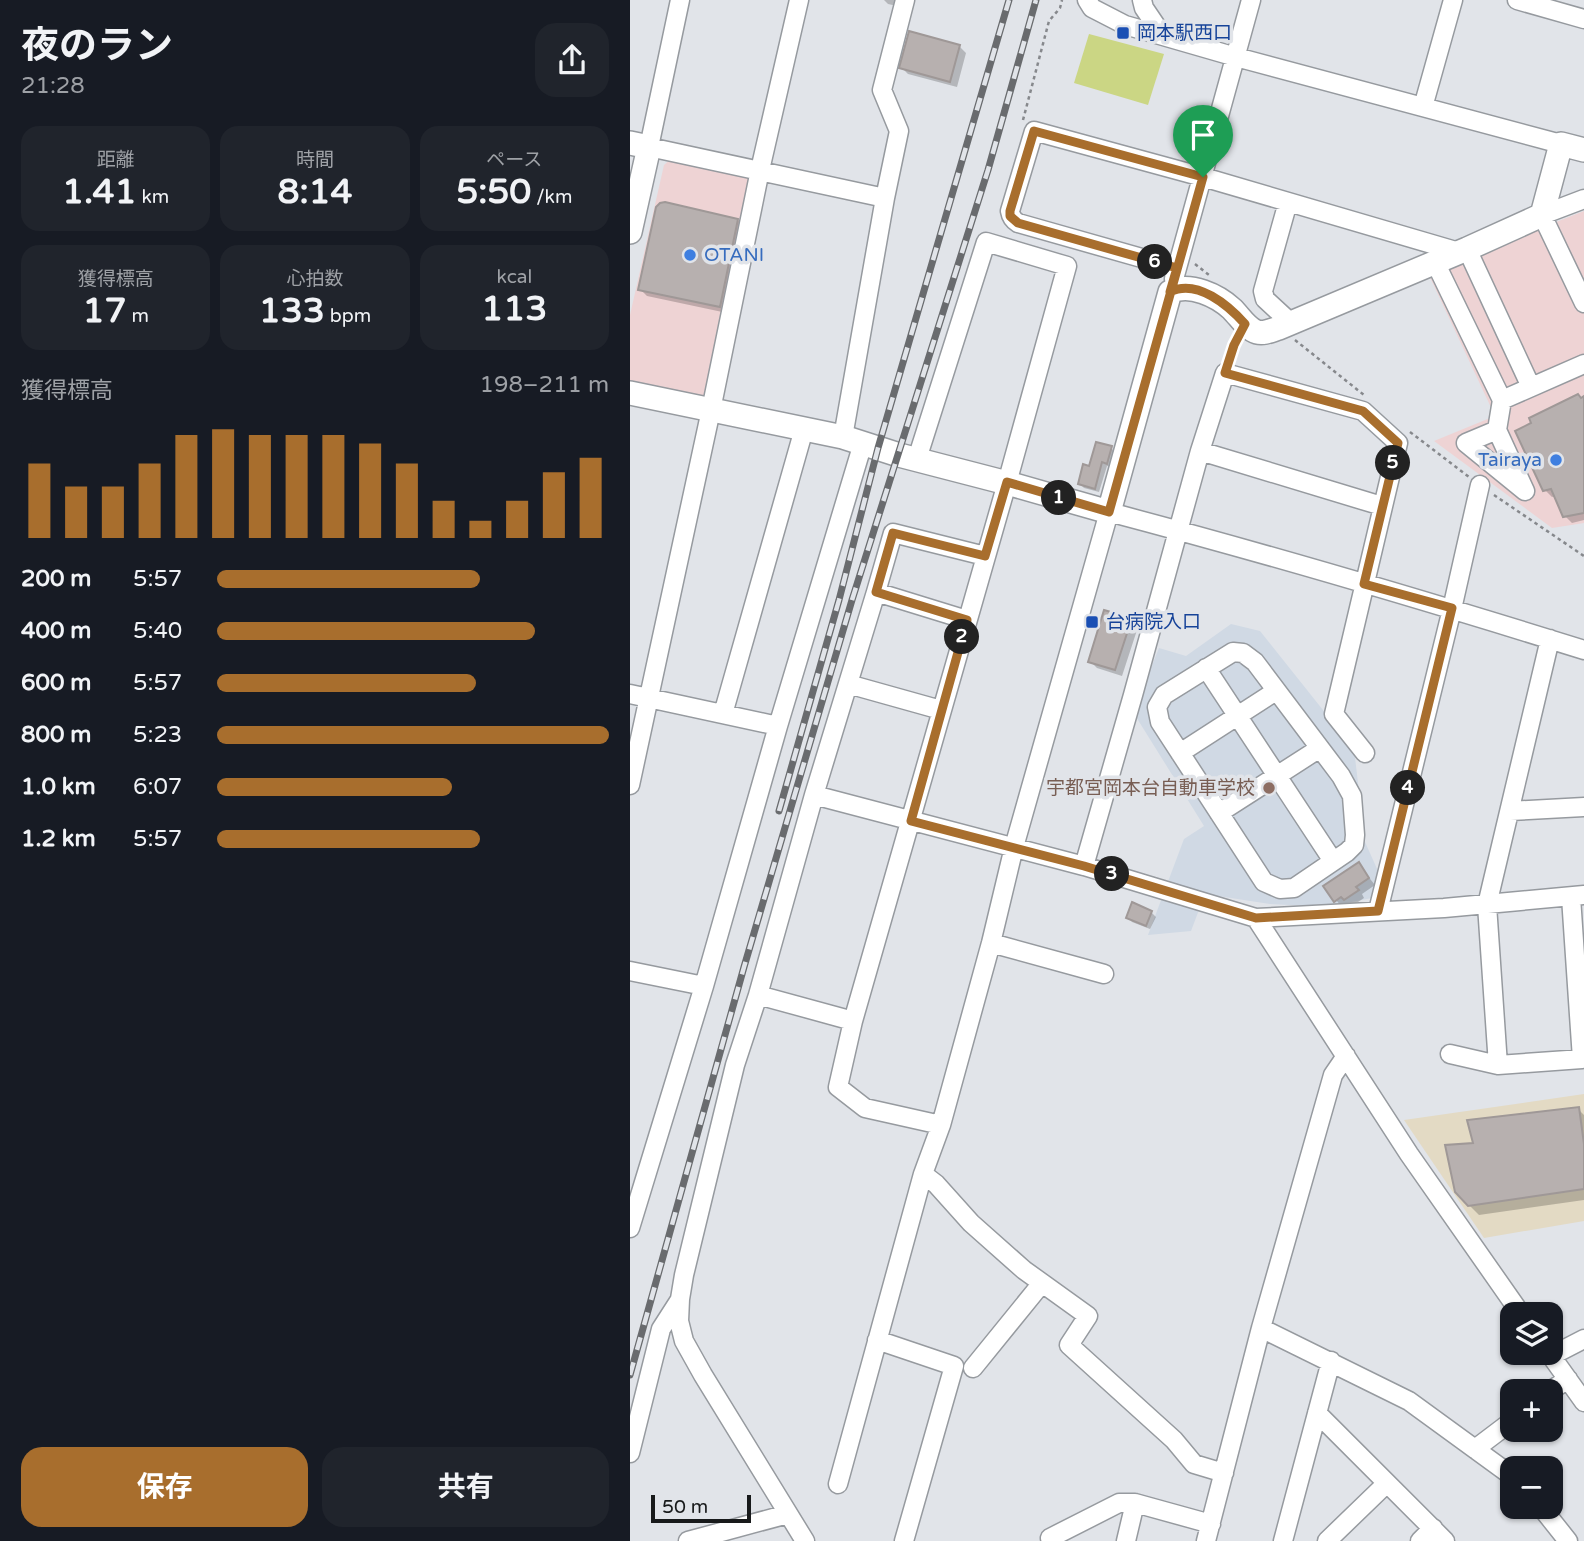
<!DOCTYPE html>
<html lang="ja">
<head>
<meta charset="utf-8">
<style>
	body { margin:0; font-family:"Varela Round","Noto Sans JP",sans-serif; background:#20242c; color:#f1f3f6; height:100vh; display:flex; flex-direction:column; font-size:26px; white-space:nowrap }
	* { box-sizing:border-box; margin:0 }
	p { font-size:23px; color:#9ea1a6 }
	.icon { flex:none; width:38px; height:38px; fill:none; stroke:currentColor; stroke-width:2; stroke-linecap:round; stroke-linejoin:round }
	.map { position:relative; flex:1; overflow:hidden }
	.drawer { display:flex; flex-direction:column; background:#171b24; width:630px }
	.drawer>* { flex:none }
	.buttons { position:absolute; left:870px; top:1302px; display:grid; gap:14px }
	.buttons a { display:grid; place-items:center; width:63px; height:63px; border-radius:14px; background:#171b24; box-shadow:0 2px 5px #0004; font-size:35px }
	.scale { position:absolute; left:21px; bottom:18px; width:100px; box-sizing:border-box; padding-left:7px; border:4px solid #181a1b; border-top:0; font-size:19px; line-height:24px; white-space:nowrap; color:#181a1b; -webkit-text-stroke:5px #e1e4e9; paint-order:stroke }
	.pin { position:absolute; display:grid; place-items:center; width:60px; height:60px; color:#fff; margin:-72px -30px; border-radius:50% 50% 50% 0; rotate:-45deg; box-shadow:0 0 7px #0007 }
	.pin .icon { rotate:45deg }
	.km { position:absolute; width:35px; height:35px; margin:-18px; border-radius:50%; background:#222; color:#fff; font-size:19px; line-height:35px; text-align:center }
	.round { display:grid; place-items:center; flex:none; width:74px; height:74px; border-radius:21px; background:#20242c }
	.summary { display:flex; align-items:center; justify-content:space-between; height:119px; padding:0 21px }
	h1 { font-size:38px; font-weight:700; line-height:52px }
	.figures { display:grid; grid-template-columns:repeat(3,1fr); gap:10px; height:119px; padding:7px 21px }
	.figures div { display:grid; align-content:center; border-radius:18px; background:#20242c; text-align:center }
	.figures b { font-size:35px; font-weight:700 }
	.figures small { font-size:19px; font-weight:400 }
	.figures p { font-size:19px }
	.chart { height:196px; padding:14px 21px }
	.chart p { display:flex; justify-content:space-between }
	.chart svg { width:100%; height:126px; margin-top:7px; stroke:#a86e2d; stroke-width:6 }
	.action { display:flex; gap:14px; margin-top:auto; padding:14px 21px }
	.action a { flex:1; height:80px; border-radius:21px; background:#a86e2d; color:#fff; font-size:28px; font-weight:700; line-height:80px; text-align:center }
	.action a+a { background:#20242c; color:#f1f3f6 }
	ul { padding:0 21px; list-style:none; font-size:23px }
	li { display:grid; grid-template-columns:112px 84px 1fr; align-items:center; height:52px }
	li i { height:18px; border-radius:9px; background:#a86e2d }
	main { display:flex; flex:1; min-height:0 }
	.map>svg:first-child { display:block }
	.commercial { fill:#eed3d4 }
	.industrial { fill:#e3dac4 }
	.built { fill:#d0d9e4 }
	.green { fill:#cbd684 }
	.shadow { fill:#0003 }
	.building { fill:#b7b0af; stroke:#9f9897; stroke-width:2 }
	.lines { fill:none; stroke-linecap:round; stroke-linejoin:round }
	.minor-casing { stroke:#969a9f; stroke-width:21 }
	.major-casing { stroke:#969a9f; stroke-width:26 }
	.path { stroke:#86888c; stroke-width:2.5; stroke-dasharray:3.5 3.5; stroke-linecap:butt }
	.minor { stroke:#fff; stroke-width:18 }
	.major { stroke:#fff; stroke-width:23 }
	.rail-casing { stroke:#696b6e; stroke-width:7 }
	.rail { stroke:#e1e4e9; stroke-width:4.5; stroke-dasharray:13; stroke-linecap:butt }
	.route-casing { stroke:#fff; stroke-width:14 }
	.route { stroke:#a86e2d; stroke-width:9 }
	.transit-dot { fill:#1a4fb4; stroke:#e1e4e9; stroke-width:2.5 }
	.shop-dot { fill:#3f7fe0; stroke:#e1e4e9; stroke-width:2.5 }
	.education-dot { fill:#8d6e63; stroke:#e1e4e9; stroke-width:2.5 }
	.labels { text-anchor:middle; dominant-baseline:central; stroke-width:7; stroke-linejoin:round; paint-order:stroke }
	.transit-label { font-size:19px; fill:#164399; stroke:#e1e4e9; text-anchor:start }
	.shop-label { font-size:19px; fill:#366cbe; stroke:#e1e4e9; text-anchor:start }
	.education-label { font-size:19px; fill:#785e54; stroke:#e1e4e9; text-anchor:end }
</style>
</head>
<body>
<main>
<section class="drawer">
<div class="summary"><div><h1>夜のラン</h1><p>21:28</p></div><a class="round"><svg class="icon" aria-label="share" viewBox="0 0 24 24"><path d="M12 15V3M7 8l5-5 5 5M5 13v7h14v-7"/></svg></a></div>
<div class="figures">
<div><p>距離</p><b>1.41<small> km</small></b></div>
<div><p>時間</p><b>8:14</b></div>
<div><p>ペース</p><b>5:50<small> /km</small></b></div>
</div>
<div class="figures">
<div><p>獲得標高</p><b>17<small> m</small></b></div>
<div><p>心拍数</p><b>133<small> bpm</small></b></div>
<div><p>kcal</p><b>113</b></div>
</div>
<div class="chart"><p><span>獲得標高</span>198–211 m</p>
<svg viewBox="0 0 160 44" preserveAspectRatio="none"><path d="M5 44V18M15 44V26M25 44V26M35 44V18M45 44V8M55 44V6M65 44V8M75 44V8M85 44V8M95 44V11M105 44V18M115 44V31M125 44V38M135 44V31M145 44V21M155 44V16"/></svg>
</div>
<ul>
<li><b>200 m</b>5:57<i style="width:67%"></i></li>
<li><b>400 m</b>5:40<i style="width:81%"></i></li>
<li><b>600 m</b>5:57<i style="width:66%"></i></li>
<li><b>800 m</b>5:23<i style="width:100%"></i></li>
<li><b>1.0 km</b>6:07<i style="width:60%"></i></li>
<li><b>1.2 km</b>5:57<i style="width:67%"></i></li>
</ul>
<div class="action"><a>保存</a><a>共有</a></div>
</section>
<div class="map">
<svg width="954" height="1541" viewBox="0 0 954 1541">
	<rect width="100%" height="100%" fill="#e1e4e9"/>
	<path class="commercial" d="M42 158 119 175 123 182 77 395 72 400 0 386V315L34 165Z
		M954 211V523L922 528 804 441 865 416 798 273Z"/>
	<path class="industrial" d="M954 1094V1221L854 1238 774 1120Z"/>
	<path class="built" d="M601 624 630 631 724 749 735 842 748 871 742 898 696 907 640 904 575 894 561 931 518 935 554 839 574 826 503 712 529 648 556 656Z"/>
	<path class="green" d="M459 34 534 54 518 105 444 83Z"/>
	<path class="shadow" d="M254 0H269L267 6 258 4Z
		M329 46 336 53 327 87 278 74 271 67Z
		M108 220 115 227 97 313 17 296 10 289Z
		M954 398V520L942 523 935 516 926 496 922 497 915 490 951 400Z
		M481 448 485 452 481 467 477 466 469 492 454 488 450 484 461 468Z
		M501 620 508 627 492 676 467 668 460 661Z
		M728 864 745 885 732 894 734 898 722 906 719 903 712 907 706 900Z
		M521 912 526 917 520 929 502 922 498 917Z
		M948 1109 954 1115V1200L849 1215 826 1192 845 1144Z"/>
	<path class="building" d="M279 31 330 45 320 82 269 68Z
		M35 202 108 219 90 307 8 290 26 207 30 203Z
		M948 394 951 398 954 396V513L933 517 921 489 913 491 885 431 901 423 899 418Z
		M466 442 482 446 477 464 472 462 465 489 448 484 453 464 459 466Z
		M474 610 502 618 485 670 458 662Z
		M729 862 739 878 726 887 729 890 714 900 711 897 704 902 693 886Z
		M502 902 522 911 516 926 496 918Z
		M949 1107 954 1144V1189L838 1206 825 1192 815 1145 843 1143 837 1120Z"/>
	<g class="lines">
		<g class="minor-casing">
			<path id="minor" d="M50 0 19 147 255 198
				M457 0 462 8 495 25 606 57 931 144
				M512 0 514 8 533 36
				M887 0 954 19
				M793 107 823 0
				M954 199 912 215 954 303
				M658 202 633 291 635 299 661 323
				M837 249 901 387
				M805 262 872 400
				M547 268 388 223C383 220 381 217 380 211L404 131 573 177 829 252
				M544 279 621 0
				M867 430 836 443 895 491 867 430 872 400 954 364
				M213 437 255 198 269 131 252 90 275 0
				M570 451 752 506
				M287 459 356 242 437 266 377 483 223 1021 208 1087 235 1108 311 1125
				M246 592 337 620
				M603 652 613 653 625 662 711 776 722 796 725 835 724 845 717 852 664 888 650 889 634 882 530 722 527 707 534 695Z
				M576 668 703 861
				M218 684 311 710
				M0 694 148 726
				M93 714 174 429
				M550 753 646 691
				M0 785 81 410 130 170 169 0
				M184 795 454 866 626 918 779 1154 891 1314
				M880 811 954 807
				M589 813 690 748
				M454 866 503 695 570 451 595 373 733 411 768 443 704 714 735 753
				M748 911 822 609 850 485
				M626 918 814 908 954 895
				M361 943 474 974
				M0 971 74 986
				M128 995 223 1021
				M820 1054 868 1065 952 1059 941 897
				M868 1065 857 905 920 639
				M293 1174 306 1184 341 1223 394 1270 458 1316 439 1345 544 1440 564 1464 594 1473
				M0 1228 74 986 148 726 233 443
				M631 1328 779 1401 882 1476
				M247 1340 324 1366 274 1541
				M919 1353 954 1402
				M921 1356 954 1339
				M343 1368 412 1283
				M920 1391 938 1379
				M687 1413 815 1541
				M845 1449 882 1421
				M0 1453 31 1329 49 1301
				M208 1484 293 1174 311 1125 361 943 384 847 479 512C638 554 797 601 954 650
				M911 1507 938 1541
				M58 1541 158 1514
				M175 1541 73 1375 54 1341 49 1321 50 1299 54 1275 105 1065 128 995 184 795 246 592 263 533 355 556
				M422 1541 420 1538 489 1503H505L581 1524
				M496 1541 505 1503
				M576 1541 631 1328 703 1075 716 1056
				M653 1541 701 1361
				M697 1541 757 1483
				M790 1541 803 1528"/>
		</g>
		<g class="major-casing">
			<path id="major" d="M0 143 19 147 0 232
				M0 393 213 437 269 455 377 483 479 512 540 292C560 282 588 296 602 309 610 317 617 329 627 332 634 334 642 330 649 328L837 249 912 215 931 144 954 150"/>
		</g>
		<path class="path" d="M393 120 419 21 430 8 432 0
			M565 264 579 275
			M665 340 734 395
			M599 360 606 340
			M780 432 839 477
			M864 495 954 556"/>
		<use href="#minor" class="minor"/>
		<use href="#major" class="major"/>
		<g class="rail-casing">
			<path id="rail" d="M149 811 209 600 248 448 379 0
				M0 1375 114 967 222 600 358 170 406 0"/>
		</g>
		<use href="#rail" class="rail"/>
	</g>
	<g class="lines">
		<g class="route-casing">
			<path id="route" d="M573 177 479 512 377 482 355 556 263 533 246 592 337 620 281 821 454 866 626 918 748 911 822 608 734 584 768 443 733 411 595 373 604 345 615 324C599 306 567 278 540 292L547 268 388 223 380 216V211L404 131 573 177"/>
		</g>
		<use href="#route" class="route"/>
	</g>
	<g class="transit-dot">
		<rect x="486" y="26" width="14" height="14" rx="3.5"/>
		<rect x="455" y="615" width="14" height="14" rx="3.5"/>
	</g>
	<g class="shop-dot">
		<circle cx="60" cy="255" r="7"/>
		<circle cx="926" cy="460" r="7"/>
	</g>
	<circle class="education-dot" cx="639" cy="788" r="7"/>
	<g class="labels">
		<g class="transit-label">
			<text x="507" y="33">岡本駅西口</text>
			<text x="476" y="622">台病院入口</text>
		</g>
		<g class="shop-label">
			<text x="74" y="255">OTANI</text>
			<text x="912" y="460" text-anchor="end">Tairaya</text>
		</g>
		<g class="education-label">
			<text x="625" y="788">宇都宮岡本台自動車学校</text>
		</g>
	</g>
</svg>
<div class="buttons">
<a><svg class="icon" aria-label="layers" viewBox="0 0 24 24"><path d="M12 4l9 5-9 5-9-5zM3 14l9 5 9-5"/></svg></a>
<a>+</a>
<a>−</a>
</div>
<div class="scale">50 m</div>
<div class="pin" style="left:573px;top:177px;background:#1e9e55"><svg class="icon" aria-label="arrive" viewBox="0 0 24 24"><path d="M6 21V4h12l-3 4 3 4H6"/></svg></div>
<b class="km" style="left:429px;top:498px">1</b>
<b class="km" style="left:332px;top:637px">2</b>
<b class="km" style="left:482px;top:874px">3</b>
<b class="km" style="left:778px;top:788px">4</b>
<b class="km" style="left:763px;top:463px">5</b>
<b class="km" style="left:525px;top:262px">6</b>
</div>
</main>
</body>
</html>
